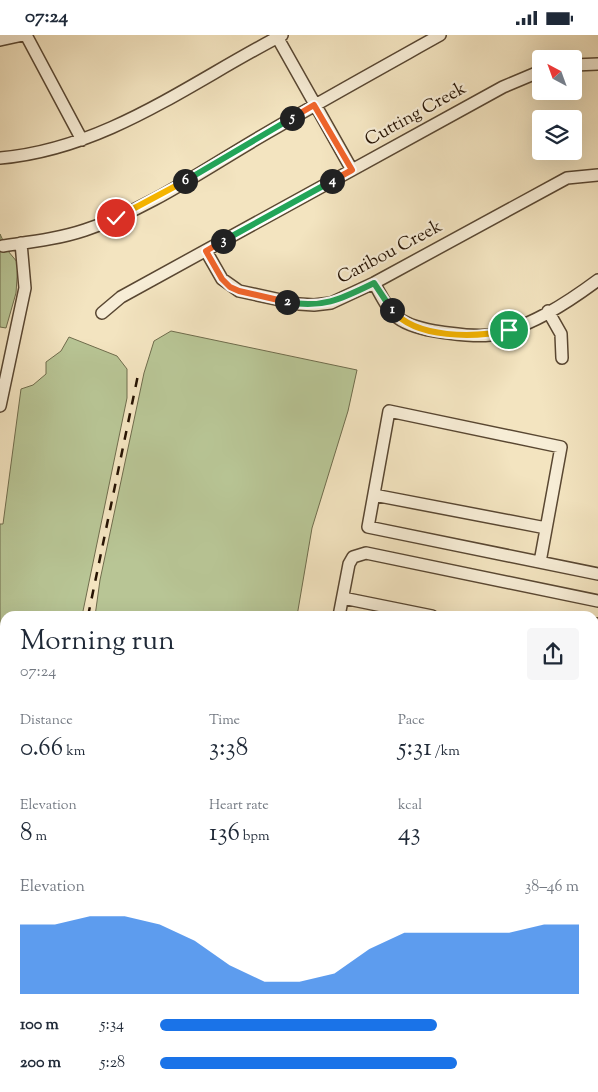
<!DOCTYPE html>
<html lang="en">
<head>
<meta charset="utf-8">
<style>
	body { margin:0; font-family:"Sorts Mill Goudy",serif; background:#f6f6f7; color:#1f2937; height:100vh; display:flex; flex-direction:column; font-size:19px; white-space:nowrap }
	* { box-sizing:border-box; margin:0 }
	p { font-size:16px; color:#747a83 }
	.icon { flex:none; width:28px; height:28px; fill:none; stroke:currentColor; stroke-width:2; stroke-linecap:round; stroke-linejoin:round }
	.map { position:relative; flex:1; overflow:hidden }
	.details { position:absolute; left:0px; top:576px; width:599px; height:481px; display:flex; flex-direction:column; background:#fff; border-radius:15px 15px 0 0; box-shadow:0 5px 20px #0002 }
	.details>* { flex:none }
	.needle { width:32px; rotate:319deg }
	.tools { position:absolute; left:532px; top:15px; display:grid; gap:10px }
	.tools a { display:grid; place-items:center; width:50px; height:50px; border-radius:5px; background:#fff; box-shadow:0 5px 20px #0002; font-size:25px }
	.pin { position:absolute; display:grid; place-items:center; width:42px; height:42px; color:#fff; margin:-21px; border:2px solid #fff; border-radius:50%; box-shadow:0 1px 5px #0007 }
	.km { position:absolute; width:25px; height:25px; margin:-12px; border-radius:50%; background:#222; color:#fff; font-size:14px; line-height:25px; text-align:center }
	.round { display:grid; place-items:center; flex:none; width:52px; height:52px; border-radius:5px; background:#f6f6f7 }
	.head { display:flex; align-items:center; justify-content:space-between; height:85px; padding:0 20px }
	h1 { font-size:28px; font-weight:600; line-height:38px }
	.figures { display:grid; grid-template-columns:repeat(3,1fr); gap:8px; height:85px; padding:5px 20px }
	.figures div { display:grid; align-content:center }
	.figures b { font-size:25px; font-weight:600 }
	.figures small { font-size:14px; font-weight:400 }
	.figures p { font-size:14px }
	.chart { height:140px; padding:10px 20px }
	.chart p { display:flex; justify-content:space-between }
	.chart svg { width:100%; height:90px; margin-top:5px; fill:#1a73e8; opacity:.7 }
	ul { padding:0 20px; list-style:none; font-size:16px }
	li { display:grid; grid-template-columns:80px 60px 1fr; align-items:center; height:38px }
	li i { height:12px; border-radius:6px; background:#1a73e8 }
	.status { display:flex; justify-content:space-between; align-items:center; height:35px; padding:0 25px; background:#fff; direction:ltr }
	.status svg { height:14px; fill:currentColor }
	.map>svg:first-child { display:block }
	.green { fill:#b8c595; stroke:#6f6c4c }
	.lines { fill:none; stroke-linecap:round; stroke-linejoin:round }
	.minor-casing { stroke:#594732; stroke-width:14 }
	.minor { stroke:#f7edd6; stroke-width:11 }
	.rail { stroke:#261303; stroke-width:2.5; stroke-dasharray:9 9; stroke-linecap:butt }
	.split-1-casing { stroke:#fff; stroke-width:10 }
	.split-2-casing { stroke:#fff; stroke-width:10 }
	.split-3-casing { stroke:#fff; stroke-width:10 }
	.split-4-casing { stroke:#fff; stroke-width:10 }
	.split-5-casing { stroke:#fff; stroke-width:10 }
	.split-6-casing { stroke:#fff; stroke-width:10 }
	.split-7-casing { stroke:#fff; stroke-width:10 }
	.split-1 { stroke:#f5b400; stroke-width:6 }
	.split-2 { stroke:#22a559; stroke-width:6 }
	.split-3 { stroke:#f0652b; stroke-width:6 }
	.split-4 { stroke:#22a559; stroke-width:6 }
	.split-5 { stroke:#f0652b; stroke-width:6 }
	.split-6 { stroke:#22a559; stroke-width:6 }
	.split-7 { stroke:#f5b400; stroke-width:6 }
	.labels { text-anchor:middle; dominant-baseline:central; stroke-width:4.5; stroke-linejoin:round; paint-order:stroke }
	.street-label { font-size:18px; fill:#261303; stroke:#f7edd6 }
</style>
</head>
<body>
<div class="status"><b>07:24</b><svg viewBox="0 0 49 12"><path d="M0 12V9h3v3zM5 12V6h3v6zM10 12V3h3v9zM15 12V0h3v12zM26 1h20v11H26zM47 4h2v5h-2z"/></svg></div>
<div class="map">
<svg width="598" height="1057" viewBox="0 0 598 1057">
	<rect width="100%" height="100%" fill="#f3e4c0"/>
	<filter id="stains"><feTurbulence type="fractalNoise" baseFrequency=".004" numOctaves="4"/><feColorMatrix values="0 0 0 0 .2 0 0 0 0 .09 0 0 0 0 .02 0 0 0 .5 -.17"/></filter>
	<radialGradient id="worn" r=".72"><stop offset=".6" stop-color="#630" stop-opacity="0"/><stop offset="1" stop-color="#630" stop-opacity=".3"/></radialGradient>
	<path class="green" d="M0 199 8 216 18 228 16 258 6 293 0 292Z
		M171 296 357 335 348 376 312 493 297 581H95L100 545 144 338 154 306Z
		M69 302 117 321 127 334V363L82 581H5V762L0 761V489H3L21 354 33 350 46 339V327L61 316Z
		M594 916 598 918 597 992 594 991Z"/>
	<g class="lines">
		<g class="minor-casing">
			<path id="minor" d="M26 0 82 105
				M276 0 352 135
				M0 5 23 0
				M574 30 598 29
				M0 123C106 114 191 47 282 0
				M3 211C30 207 58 204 85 195 149 174 206 133 265 99 323 65 381 33 440 0
				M206 216 222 244 239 256 299 269 314 270 331 268 374 248 567 143 598 140
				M374 248C381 260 387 274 398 283 409 291 427 295 441 297 457 299 474 302 490 300 529 293 567 268 598 245
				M548 276 561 299 562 323
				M102 278 121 262 503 52 541 36
				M0 371 25 253 21 208
				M374 460 546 493
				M540 527 561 412 389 376 368 492 598 539
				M343 563 432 581
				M339 581 349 529 353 522 366 518 598 566
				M594 609 598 589
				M594 726 598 727
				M594 759 598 760
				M594 860 598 861
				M0 876 5 877
				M594 879 598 880
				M594 903 598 904
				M0 938 5 918
				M0 949 5 950
				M0 976 5 977
				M594 1005 598 1001
				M0 1027 5 1004
				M594 1040H598
				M513 1052 535 1057
				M150 1057 151 1052
				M186 1057 187 1052
				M350 1057 351 1052
				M482 1057 483 1052
				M577 1057 579 1052"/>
		</g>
		<use href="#minor" class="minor"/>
		<path class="rail" d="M88 581 138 340
			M15 1057 16 1052"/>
	</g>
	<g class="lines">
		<g class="split-1-casing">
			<path id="split-1" d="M392 275C416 304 475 303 509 295"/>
		</g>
		<g class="split-2-casing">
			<path id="split-2" d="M287 267C323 274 343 263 374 248L392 275"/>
		</g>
		<g class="split-3-casing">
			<path id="split-3" d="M223 206 206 216 222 244 230 252 239 256 287 267"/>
		</g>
		<g class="split-4-casing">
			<path id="split-4" d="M223 206 332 146"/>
		</g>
		<g class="split-5-casing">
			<path id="split-5" d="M292 83 314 70 352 135 332 146"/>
		</g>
		<g class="split-6-casing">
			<path id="split-6" d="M185 146 292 83"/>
		</g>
		<g class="split-7-casing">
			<path id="split-7" d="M116 183 185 146"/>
		</g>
		<use href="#split-1" class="split-1"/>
		<use href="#split-2" class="split-2"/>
		<use href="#split-3" class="split-3"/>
		<use href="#split-4" class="split-4"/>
		<use href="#split-5" class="split-5"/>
		<use href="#split-6" class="split-6"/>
		<use href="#split-7" class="split-7"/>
	</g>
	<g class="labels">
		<g class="street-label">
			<text transform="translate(416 80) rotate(-29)">Cutting Creek</text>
			<text transform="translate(390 218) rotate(-28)">Caribou Creek</text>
		</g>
	</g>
	<rect width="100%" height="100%" filter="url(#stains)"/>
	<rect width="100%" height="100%" fill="url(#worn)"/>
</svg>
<div class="tools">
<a><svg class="needle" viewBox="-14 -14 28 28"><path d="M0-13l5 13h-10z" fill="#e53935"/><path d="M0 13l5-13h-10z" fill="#747a83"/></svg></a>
<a><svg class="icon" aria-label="layers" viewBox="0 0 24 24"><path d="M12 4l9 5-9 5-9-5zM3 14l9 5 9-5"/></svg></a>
</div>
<div class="pin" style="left:509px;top:295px;background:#1e9e55"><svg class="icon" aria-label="arrive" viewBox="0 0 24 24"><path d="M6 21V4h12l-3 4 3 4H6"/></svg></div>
<div class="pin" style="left:116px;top:183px;background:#d93025"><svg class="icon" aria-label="check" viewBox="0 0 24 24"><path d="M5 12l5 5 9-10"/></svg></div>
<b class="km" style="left:392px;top:275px">1</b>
<b class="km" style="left:287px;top:267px">2</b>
<b class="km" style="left:223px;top:206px">3</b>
<b class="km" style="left:332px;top:146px">4</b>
<b class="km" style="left:292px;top:83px">5</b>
<b class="km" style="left:185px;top:146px">6</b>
<section class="details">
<div class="head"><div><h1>Morning run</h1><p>07:24</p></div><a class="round"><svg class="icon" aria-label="share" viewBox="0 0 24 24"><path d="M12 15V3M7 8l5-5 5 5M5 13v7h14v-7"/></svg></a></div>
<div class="figures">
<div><p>Distance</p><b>0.66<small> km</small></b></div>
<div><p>Time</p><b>3:38</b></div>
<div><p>Pace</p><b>5:31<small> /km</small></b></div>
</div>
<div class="figures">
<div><p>Elevation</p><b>8<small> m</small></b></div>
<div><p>Heart rate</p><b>136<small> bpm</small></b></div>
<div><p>kcal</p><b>43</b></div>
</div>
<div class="chart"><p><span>Elevation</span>38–46 m</p>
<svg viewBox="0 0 160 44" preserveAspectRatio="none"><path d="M0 44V10L10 10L20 6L30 6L40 10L50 18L60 30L70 38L80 38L90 34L100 22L110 14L120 14L130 14L140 14L150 10L160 10V44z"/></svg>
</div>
<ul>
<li><b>100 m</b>5:34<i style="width:66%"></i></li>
<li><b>200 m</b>5:28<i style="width:71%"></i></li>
</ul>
</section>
</div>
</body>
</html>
